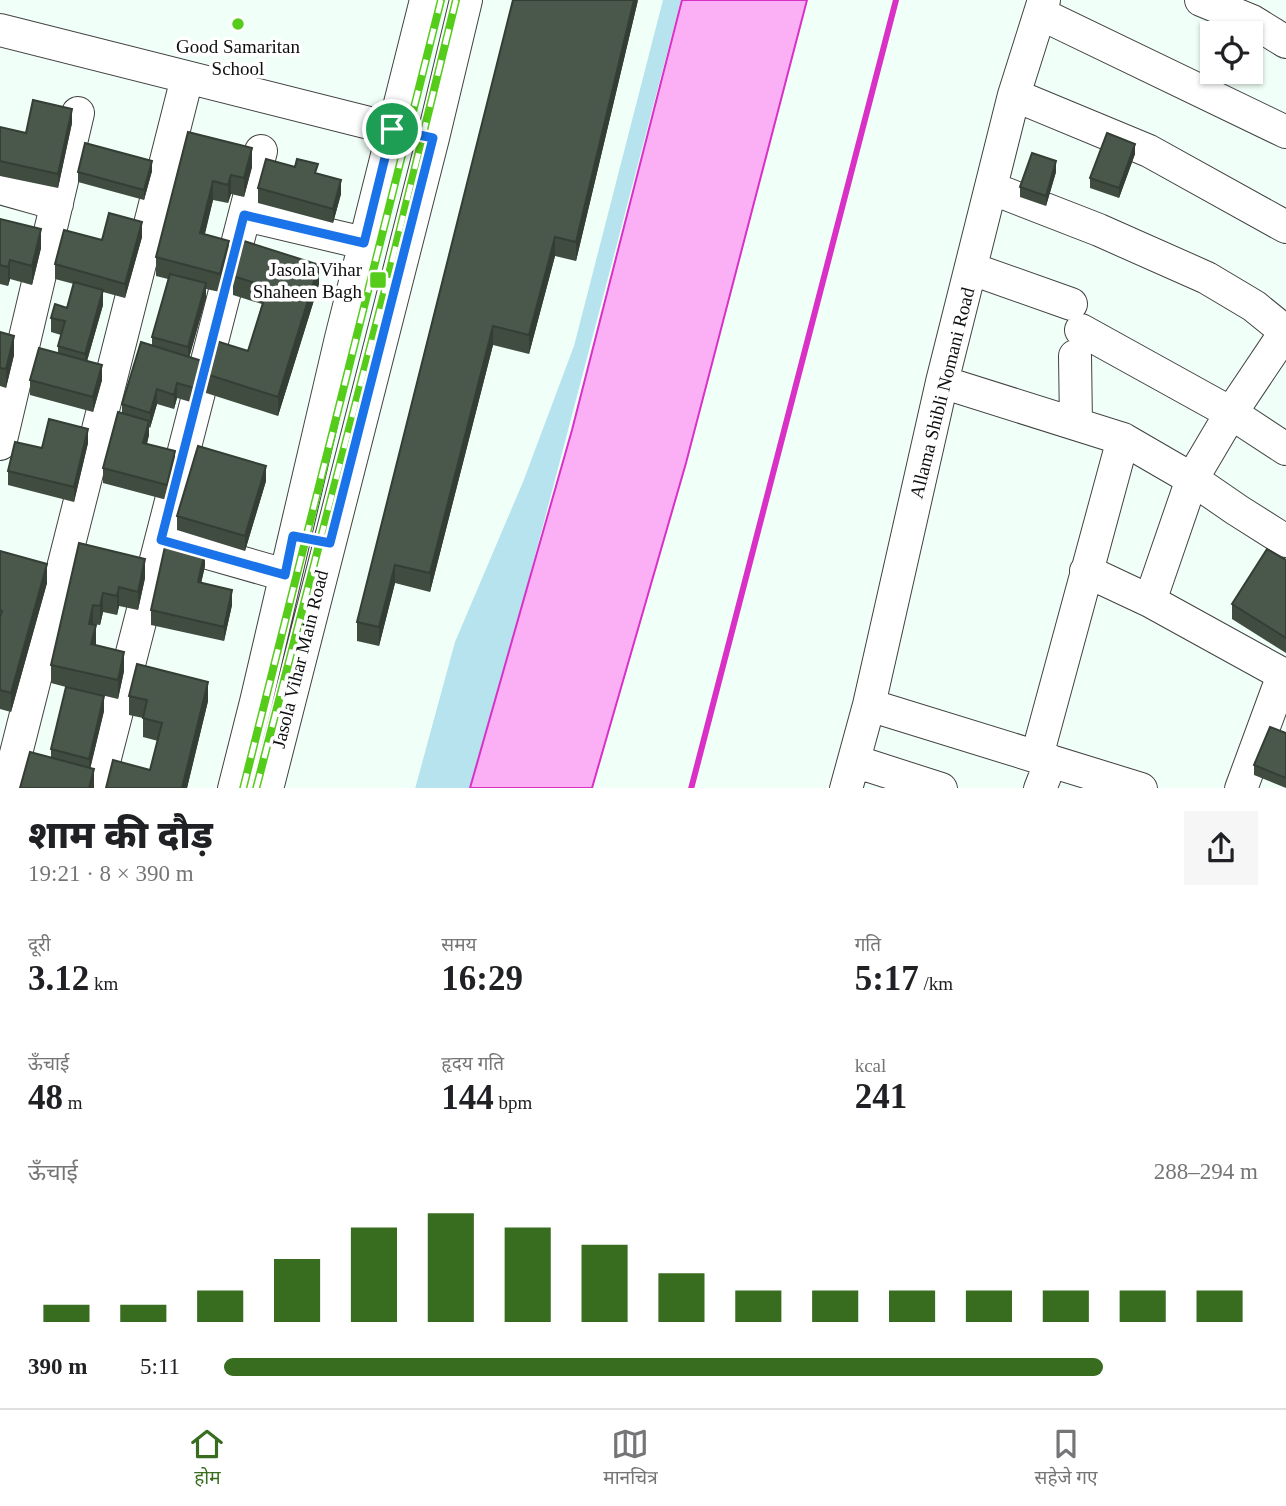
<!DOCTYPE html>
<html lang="hi">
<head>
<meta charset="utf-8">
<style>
	body { margin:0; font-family:"Times New Roman","Noto Sans Devanagari",serif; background:#f6f6f6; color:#202124; height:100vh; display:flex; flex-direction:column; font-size:26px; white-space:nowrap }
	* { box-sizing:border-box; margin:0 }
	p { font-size:23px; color:#757577 }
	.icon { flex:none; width:38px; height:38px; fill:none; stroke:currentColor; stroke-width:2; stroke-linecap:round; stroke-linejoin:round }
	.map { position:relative; height:788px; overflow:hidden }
	.sheet { display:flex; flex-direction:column; background:#fff; flex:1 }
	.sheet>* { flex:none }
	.controls { position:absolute; left:1200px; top:21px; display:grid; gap:14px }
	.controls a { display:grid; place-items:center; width:63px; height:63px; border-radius:0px; background:#fff; box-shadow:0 2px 5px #0004; font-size:35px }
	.pin { position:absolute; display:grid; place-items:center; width:60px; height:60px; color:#fff; margin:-30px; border:4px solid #fff; border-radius:50%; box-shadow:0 2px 7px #0007 }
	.round { display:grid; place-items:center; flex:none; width:74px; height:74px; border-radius:0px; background:#f6f6f6 }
	.summary { display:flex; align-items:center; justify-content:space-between; height:119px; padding:0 28px }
	h1 { font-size:38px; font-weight:800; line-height:52px }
	.metrics { display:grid; grid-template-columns:repeat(3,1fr); gap:10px; height:119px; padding:7px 28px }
	.metrics div { display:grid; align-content:center }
	.metrics b { font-size:35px; font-weight:800 }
	.metrics small { font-size:19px; font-weight:400 }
	.metrics p { font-size:19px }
	.chart { height:196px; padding:14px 28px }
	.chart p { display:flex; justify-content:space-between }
	.chart svg { width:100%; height:126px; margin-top:7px; stroke:#386d20; stroke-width:6 }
	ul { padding:0 28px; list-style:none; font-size:23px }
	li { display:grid; grid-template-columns:112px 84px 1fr; align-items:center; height:52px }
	li i { height:18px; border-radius:9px; background:#386d20 }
	.tab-bar { display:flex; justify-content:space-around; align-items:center; height:98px; border-top:2px solid #e0e0e0; background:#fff; font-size:19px; color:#757577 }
	.tab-bar a { display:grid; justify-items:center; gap:4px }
	.tab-bar .on { color:#386d20 }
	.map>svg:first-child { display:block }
	.green { fill:#b6e3ed }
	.water { fill:#fbb0f5; stroke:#d930c6; stroke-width:2 }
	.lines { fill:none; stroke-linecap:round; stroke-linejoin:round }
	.stream { stroke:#d930c6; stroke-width:6 }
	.minor-casing { stroke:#424242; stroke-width:34 }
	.minor { stroke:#fff; stroke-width:32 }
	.rail-casing { stroke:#55cb1a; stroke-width:8 }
	.rail { stroke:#fff; stroke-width:5; stroke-dasharray:16; stroke-linecap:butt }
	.wall { fill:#404c40 }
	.shaded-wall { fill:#343e34 }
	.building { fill:#4a584b; stroke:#343e34; stroke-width:2 }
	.route-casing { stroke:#fff; stroke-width:14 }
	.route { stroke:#1a73e8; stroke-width:9 }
	.poi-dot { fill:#55cb1a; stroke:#fff; stroke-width:2.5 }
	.labels { text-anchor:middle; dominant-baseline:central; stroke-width:7; stroke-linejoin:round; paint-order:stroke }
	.poi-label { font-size:19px; fill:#0f0f0f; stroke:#fff }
	.street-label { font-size:19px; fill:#0f0f0f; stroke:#fff }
</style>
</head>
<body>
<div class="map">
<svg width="1286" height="789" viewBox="0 0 1286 789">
	<rect width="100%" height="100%" fill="#f0fff8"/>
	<path class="green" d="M663 0H681L474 788 415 789 455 642 523 482 574 346Z"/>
	<path class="water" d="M682 0H807L686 463 592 788H470L572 430Z"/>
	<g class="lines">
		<path class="stream" d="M691 789 896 0"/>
		<g class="minor-casing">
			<path id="minor" d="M1201 0 1252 21 1286 42
				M1041 14 1286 132
				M0 30 413 134
				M1014 95 1149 151 1286 227
				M0 188 57 204
				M991 188 1099 230 1207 278 1254 306 1286 332
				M245 215 364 243
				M972 269 1071 304
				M1081 330 1231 413 1286 449
				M1075 356 1076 424
				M942 382 1123 439 1192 479 1237 510 1286 541
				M0 444 78 113
				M166 541 285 575
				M1086 571 1150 601 1286 676
				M1150 601 1192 479 1231 413 1286 331
				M869 705 1141 789
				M1037 756 1123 439
				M854 761 941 789
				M7 789 187 78
				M97 789 261 151
				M234 789 256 702 341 338 426 0
				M267 789 433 138 466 0
				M846 789 869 705 942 382 1014 95 1044 0
				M1040 789 1051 761
				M1241 789 1283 675"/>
		</g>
		<use href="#minor" class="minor"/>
		<g class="rail-casing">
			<path id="rail" d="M243 789 441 0
				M256 789 387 282 456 0"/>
		</g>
		<use href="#rail" class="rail"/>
	</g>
	<path class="wall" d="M638 0 576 261 555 256 529 354 493 345 430 592 395 583 379 646 357 641V622Z
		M72 123 58 188 0 176V127L26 133Z
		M188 132 252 167 244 197 231 194 228 203 213 200 205 234 229 259 220 292 206 289V298L189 357 202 376 194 403 177 398 174 409 157 404 150 428 149 427V435L147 444 175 466 167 500 103 483V468L122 413V404L152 346V337L168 279 156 276V257Z
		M1135 154 1119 198 1090 188V178Z
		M152 171 144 200 78 182V172Z
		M1056 172 1046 206 1020 197V187Z
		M318 173 341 194 333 223 258 203V188Z
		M0 219 41 248 32 285 10 279 8 286 0 284Z
		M142 237 125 298 103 292V305L87 361 102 380 93 412 30 395V380L58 353V346L61 335 51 332V318L67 308 74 284 55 279V264L102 240Z
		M233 276 319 284 278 416 203 392V373L248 351 262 304 233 295Z
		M0 332 14 355 6 388 0 386Z
		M88 443 74 502 8 485V471L42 448Z
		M266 481 245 551 177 530V516Z
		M79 543 145 578 138 610 119 606 117 615 103 612 100 625 93 624V625L95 645 124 671 118 699 76 689 104 711 90 768 94 788 51 757V749L66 687 51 683V665Z
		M0 551 47 583 11 712 0 709Z
		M1286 560V653L1232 619V604Z
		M205 566 201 583 232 605 224 641 151 625V610Z
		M129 696 208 701 187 788H106L150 770 158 741 143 737V718L129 715Z
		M1286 733V788L1254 775V765Z"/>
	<path class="shaded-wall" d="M634 0H638L576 261V242Z
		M72 109V123L58 188V174Z
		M1135 144V154L1119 198V188Z
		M252 148V167L244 197V178Z
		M152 161V171L144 200V190Z
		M1056 161V172L1046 206V196Z
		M231 175V194L228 203V185Z
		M341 180V194L333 223V209Z
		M213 181V200L200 252V233Z
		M142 222V237L125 298V284Z
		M41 229V248L32 285V266Z
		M555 237V256L529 354V335Z
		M229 241V259L220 292V274Z
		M10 260V279L8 286V267Z
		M319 265V284L278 416V397Z
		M206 283V298L188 362V347Z
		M103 290V305L85 368V354Z
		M493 326V345L430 592V573Z
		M14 336V355L6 388V369Z
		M202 361V376L194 403V388Z
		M102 365V380L93 412V397Z
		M177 383V398L174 409V395Z
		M157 389V404L150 428V413Z
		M149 421V435L143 457V443Z
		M88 429V443L74 502V487Z
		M175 451V466L167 500V485Z
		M266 466V481L245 551V536Z
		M205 551V566L198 597V582Z
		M145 559V578L138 610V592Z
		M47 564V583L11 712V693Z
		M395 565V583L379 646V627Z
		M119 587V606L117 615V596Z
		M232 590V605L224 641V627Z
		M103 593V612L100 625V606Z
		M93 605V624L89 642V624Z
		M96 625V644L91 663V644Z
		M124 652V671L118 699V680Z
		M208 682V701L187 788H182Z
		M104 696V711L89 774V759Z
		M94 769V788H89Z"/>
	<path class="building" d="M513 0H634L576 242 555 237 529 335 493 326 430 573 395 565 379 627 357 622Z
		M33 100 72 109 58 174 0 161V127L26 133Z
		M188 132 252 148 244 178 231 175 228 185 213 181 200 233 229 241 220 274 156 257Z
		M1107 133 1135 144 1119 188 1090 178Z
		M85 143 152 161 144 190 78 172Z
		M1032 153 1056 161 1046 196 1020 187Z
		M266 159 295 167 297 159 318 164 315 173 341 180 333 209 258 188Z
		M109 213 142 222 125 284 55 264 64 230 102 240Z
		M0 219 41 229 32 266 10 260 8 267 0 265Z
		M244 241 319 265 278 397 203 373 213 340 248 351 268 287 233 276Z
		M170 274 206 283 188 347 152 337Z
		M74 282 103 290 85 354 58 346 65 321 51 318 55 304 67 308Z
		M0 332 14 336 6 369 0 368Z
		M141 342 202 361 194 388 177 383 174 395 157 389 150 413 122 404Z
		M39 348 102 365 93 397 30 380Z
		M118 412 149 421 143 443 175 451 167 485 103 468Z
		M49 419 88 429 74 487 8 471 15 442 42 448Z
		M198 446 266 466 245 536 177 516Z
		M166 542 205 551 198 582 232 590 224 627 151 610Z
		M79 543 145 559 138 592 119 587 117 596 103 593 100 606 93 605 89 624 96 625 91 644 124 652 118 680 51 665Z
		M1267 549 1286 560V638L1232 604Z
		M0 551 47 564 11 693 0 690V617L2 611 0 610Z
		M137 664 208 682 182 788H106L113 760 150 770 162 723 143 718 147 700 129 696Z
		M66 687 104 696 89 759 51 749Z
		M1270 727 1286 733V778L1254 765Z
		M30 752 94 769 89 788H20Z"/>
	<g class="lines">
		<g class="route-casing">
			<path id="route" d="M392 129 433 138 330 543 293 536 285 575 161 540 244 215 364 243Z"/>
		</g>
		<use href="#route" class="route"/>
	</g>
	<g class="poi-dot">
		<circle cx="238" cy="24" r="7"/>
		<rect x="369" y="271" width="18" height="18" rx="3.5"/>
	</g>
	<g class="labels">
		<g class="poi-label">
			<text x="238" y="46">Good Samaritan<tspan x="238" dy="22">School</tspan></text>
			<text x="362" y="269" text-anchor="end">Jasola Vihar<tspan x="362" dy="22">Shaheen Bagh</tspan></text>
		</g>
		<g class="street-label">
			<text transform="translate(942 393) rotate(-76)">Allama Shibli Nomani Road</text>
			<text transform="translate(300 659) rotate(-76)">Jasola Vihar Main Road</text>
		</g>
	</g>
</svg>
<div class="controls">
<a><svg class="icon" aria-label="locate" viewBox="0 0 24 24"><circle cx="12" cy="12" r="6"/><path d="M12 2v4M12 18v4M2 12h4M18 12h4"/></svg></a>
</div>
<div class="pin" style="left:392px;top:129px;background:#1e9e55"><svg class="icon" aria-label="arrive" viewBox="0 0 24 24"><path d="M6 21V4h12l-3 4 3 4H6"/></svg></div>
</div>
<section class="sheet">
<div class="summary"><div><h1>शाम की दौड़</h1><p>19:21 · 8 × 390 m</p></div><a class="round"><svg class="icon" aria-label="share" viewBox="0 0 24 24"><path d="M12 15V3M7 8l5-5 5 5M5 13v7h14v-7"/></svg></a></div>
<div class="metrics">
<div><p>दूरी</p><b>3.12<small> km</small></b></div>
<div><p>समय</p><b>16:29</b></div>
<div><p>गति</p><b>5:17<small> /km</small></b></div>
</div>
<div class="metrics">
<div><p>ऊँचाई</p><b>48<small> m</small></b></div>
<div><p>हृदय गति</p><b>144<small> bpm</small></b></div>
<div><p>kcal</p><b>241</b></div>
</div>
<div class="chart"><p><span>ऊँचाई</span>288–294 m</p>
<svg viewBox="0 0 160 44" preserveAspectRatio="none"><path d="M5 44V38M15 44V38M25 44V33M35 44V22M45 44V11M55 44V6M65 44V11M75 44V17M85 44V27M95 44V33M105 44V33M115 44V33M125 44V33M135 44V33M145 44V33M155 44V33"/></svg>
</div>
<ul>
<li><b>390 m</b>5:11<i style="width:85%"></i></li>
</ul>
</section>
<nav class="tab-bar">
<a class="on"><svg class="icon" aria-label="home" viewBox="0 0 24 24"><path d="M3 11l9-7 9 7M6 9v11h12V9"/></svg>होम</a>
<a><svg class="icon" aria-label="map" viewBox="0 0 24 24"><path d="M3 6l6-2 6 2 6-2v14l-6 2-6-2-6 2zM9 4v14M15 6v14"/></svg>मानचित्र</a>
<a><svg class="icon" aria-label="saved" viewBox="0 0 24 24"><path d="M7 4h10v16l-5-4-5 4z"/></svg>सहेजे गए</a>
</nav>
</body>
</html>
